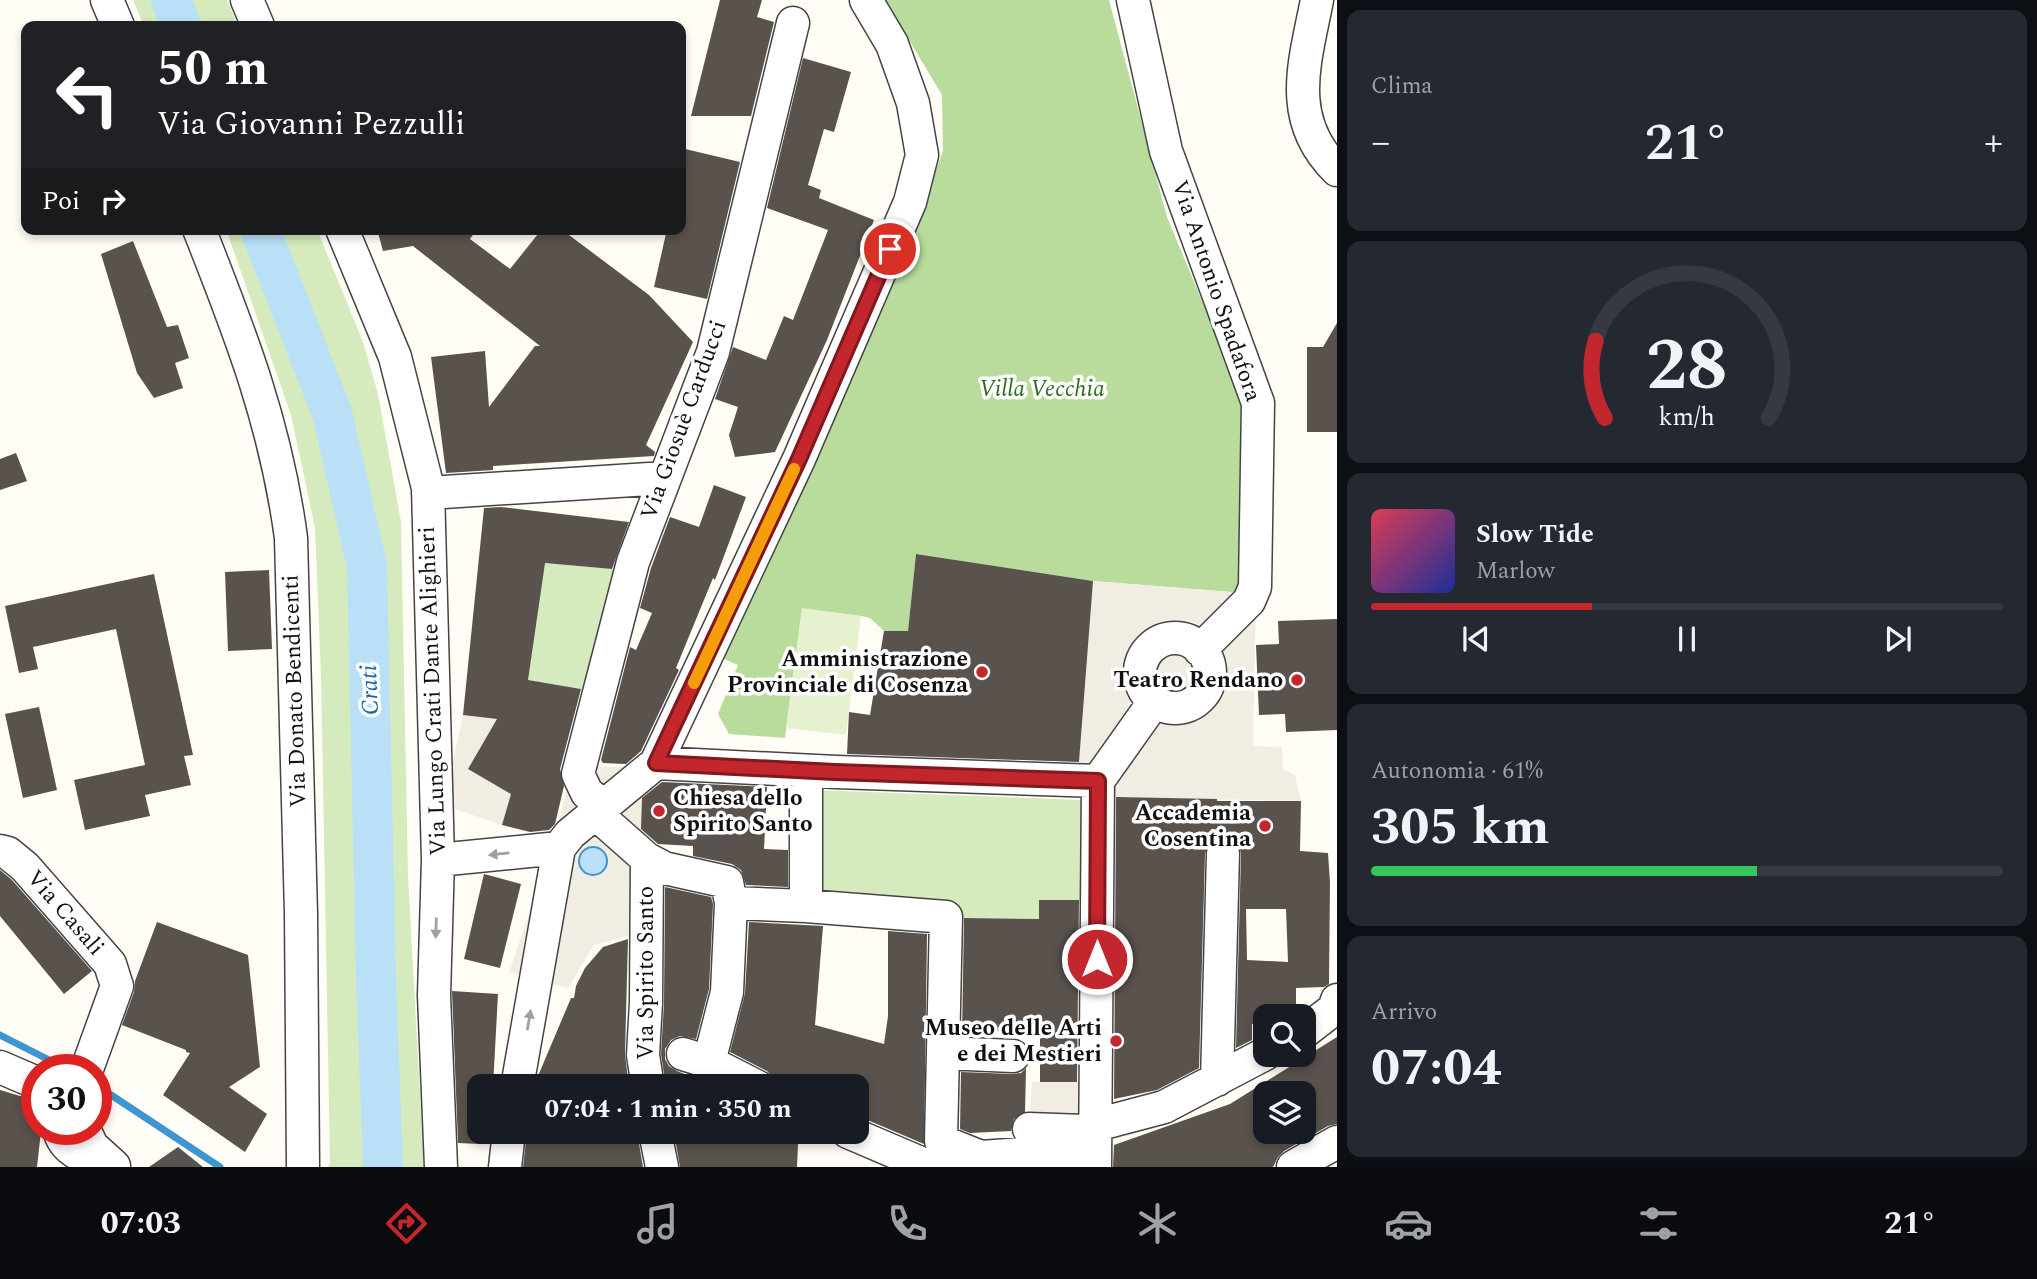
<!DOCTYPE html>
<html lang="it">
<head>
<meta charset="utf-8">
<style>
	body { margin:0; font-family:Spectral,serif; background:#242831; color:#f1f3f6; height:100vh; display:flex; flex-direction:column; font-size:26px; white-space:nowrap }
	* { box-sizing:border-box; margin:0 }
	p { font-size:23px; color:#9ea1a6 }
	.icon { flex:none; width:38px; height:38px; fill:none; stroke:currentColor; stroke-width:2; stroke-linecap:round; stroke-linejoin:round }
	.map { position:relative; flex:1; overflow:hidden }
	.sheet { display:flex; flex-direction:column; gap:10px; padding:10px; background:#0d0f14; width:700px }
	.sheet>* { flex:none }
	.top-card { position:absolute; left:21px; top:21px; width:665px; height:214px; border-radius:14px; box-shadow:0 4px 10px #0003; background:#202124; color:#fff; overflow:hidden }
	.buttons { position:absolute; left:1253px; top:1004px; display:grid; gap:14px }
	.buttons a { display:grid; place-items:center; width:63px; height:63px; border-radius:14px; background:#171b24; box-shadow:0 4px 10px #0003; font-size:35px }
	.speed { position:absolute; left:21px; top:1054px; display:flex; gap:14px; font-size:35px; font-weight:700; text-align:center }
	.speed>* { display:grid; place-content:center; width:91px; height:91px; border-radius:50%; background:#171b24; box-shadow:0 4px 10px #0003; line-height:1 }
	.speed .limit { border:10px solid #d22; background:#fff; color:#111 }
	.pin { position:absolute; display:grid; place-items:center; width:60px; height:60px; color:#fff; margin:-30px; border:4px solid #fff; border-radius:50%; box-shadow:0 2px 7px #0007 }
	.me { position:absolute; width:77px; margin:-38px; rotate:0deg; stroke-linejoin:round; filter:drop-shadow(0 0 5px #0008) }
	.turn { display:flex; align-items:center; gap:24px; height:147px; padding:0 21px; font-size:32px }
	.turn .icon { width:91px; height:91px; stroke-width:2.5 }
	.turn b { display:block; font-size:49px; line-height:60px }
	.then { display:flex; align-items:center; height:66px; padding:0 21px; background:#0003; gap:14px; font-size:26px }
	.big { font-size:52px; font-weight:700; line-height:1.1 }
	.sheet .tile { flex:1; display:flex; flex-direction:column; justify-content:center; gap:10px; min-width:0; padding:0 24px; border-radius:14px; background:#242831 }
	.sheet .dial { align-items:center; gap:0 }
	.dial svg { height:182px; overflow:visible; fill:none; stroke:#363941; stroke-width:7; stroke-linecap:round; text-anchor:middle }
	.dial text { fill:#f1f3f6; stroke:none }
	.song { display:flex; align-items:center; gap:21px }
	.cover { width:84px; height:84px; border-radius:10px; background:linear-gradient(135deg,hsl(350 70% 55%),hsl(230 70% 35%)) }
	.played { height:7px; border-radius:4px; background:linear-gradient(90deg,#c4262e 35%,#363941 35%) }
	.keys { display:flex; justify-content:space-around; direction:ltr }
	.heat { display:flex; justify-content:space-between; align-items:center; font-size:38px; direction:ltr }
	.charge { height:10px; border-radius:5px; background:linear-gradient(90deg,#34c759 61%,#363941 0) }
	.trip { position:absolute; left:467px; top:1074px; width:402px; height:70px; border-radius:14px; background:#171b24; box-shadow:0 4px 10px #0003; font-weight:700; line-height:70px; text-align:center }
	.menu { display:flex; height:112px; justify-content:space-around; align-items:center; background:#090b0e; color:#9ea1a6 }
	.menu .icon { width:49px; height:49px }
	.menu .active { color:#c4262e }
	.menu b { font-size:32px; color:#f1f3f6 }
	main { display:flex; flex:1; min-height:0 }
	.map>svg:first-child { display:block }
	.green { fill:#d5ebbd }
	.forest { fill:#b9dc9c }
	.pitch { fill:#e6f2cf }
	.plaza { fill:#f1ede2 }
	.water { fill:#b9e0f7; stroke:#3f96cf; stroke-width:2 }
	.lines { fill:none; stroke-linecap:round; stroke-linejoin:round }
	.stream { stroke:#3f96cf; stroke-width:7 }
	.river { stroke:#b9e0f7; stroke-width:40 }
	.building { fill:#5a524d; fill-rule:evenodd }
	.minor-casing { stroke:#444; stroke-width:35 }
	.minor { stroke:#fff; stroke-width:32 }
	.oneway { fill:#a0a0a0 }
	.route-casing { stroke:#7f191e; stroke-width:18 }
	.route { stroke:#c4262e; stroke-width:12 }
	.slow { stroke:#f59e0b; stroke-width:12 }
	.poi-dot { fill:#c4262e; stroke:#fff; stroke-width:2.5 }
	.labels { text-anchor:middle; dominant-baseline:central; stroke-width:7; stroke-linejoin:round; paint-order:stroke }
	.street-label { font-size:23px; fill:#111; stroke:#fff }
	.park-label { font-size:23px; font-style:italic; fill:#2f6b1f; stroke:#fff }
	.poi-label { font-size:23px; font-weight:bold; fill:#111; stroke:#fff; text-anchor:end }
	.water-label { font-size:24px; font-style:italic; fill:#1768a6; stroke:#fff }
</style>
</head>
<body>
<main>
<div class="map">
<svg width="1337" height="1167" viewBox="0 0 1337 1167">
	<rect width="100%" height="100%" fill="#fffdf5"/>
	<path class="green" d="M 133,0 L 227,0 L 238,26 L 144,26 Z
		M 226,229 L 317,229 L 363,342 L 378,394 L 401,522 L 408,876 L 424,1167 L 328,1167 L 330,1162 L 321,675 L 315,528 L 291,415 Z
		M 523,561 L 622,570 L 587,690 L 510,677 Z
		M 814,790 L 1083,800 L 1082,901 L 1039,900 L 1039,919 L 953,918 L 954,902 L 811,897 Z"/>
	<path class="forest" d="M 885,0 L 1109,0 L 1167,217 L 1246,407 L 1243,593 L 1093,581 L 916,554 L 908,631 L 884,631 L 870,618 L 861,616 L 802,609 L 785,738 L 729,734 L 718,714 L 738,665 L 717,656 L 911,237 L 943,151 L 942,95 Z"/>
	<path class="pitch" d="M 802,608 L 861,616 L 846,735 L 786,728 Z"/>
	<path class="plaza" d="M 1093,581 L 1256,594 L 1253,746 L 1282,747 L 1283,769 L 1295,775 L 1301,801 L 1106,797 L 1078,777 Z
		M 463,715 L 531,724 L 502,825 L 443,805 Z
		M 575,753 L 601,767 L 648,767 L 651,930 L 594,945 L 568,988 L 509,972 L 554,842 Z
		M 1032,1082 L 1080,1082 L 1085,1146 L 1029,1129 Z"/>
	<path class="water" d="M579 861a14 14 0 1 1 28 0a14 14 0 1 1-28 0Z"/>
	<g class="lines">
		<path class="stream" d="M 0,1035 L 67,1069
			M 96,1085 L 220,1167"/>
		<path class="river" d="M 171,0 L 181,26
			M 260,229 L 332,413 L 367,566 L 376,978 L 383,1167"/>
	</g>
	<path class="building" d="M 720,0 L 762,0 L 757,17 L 774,22 L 751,116 L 691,116 Z
		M 803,58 L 851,72 L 834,132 L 824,129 L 808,185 L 821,190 L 819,198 L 874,220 L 827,340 L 775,452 L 735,457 L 729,435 L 738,407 L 715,399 L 733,347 L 766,360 L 784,316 L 793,320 L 828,230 L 767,208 Z
		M 681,148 L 740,162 L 707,299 L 654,287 L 667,229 L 681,229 Z
		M 377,229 L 477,229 L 470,239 L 510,269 L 542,229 L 561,229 L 649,295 L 693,342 L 646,445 L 655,452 L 654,456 L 493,466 L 493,470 L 446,473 L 431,357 L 485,351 L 489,407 L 535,346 L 540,346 L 413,246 L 383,251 Z
		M 133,241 L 167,327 L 178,325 L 189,358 L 175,363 L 183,388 L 154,398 L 137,373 L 101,254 Z
		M 1337,323 L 1337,432 L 1307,432 L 1307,347 L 1323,347 Z
		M 16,453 L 27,481 L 0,490 L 0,459 Z
		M 714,485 L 746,497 L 715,580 L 713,578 L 676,668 L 679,670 L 641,751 L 626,764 L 603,763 L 601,760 L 630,647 L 636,650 L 652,613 L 640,608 L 651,568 L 670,517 L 699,527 Z
		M 501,507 L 629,522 L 612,569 L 545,563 L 528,680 L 581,689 L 560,769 L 564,786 L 555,824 L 549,830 L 530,832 L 502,825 L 511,794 L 468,769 L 497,719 L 463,715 L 484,508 Z
		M 916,554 L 1093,581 L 1079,762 L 847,754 L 849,712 L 870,715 L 884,631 L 908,631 Z
		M 269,570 L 272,649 L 228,651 L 225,572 Z
		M 154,574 L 193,755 L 184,756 L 191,785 L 145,795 L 150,816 L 85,830 L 74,780 L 145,765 L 116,629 L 33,647 L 38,669 L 19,673 L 5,606 Z
		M 1337,619 L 1337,730 L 1286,732 L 1285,714 L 1259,715 L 1256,645 L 1279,644 L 1278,621 Z
		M 39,707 L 57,790 L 23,798 L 5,714 Z
		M 662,782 L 767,787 L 764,849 L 788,850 L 788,887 L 746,885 L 741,870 L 732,864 L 693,856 L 693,846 L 658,844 L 641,829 L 642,798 Z
		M 1116,797 L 1217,799 L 1217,801 L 1301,801 L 1300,851 L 1328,853 L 1330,882 L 1329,984 L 1324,987 L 1296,988 L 1296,1015 L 1294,1017 L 1265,1017 L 1265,1023 L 1252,1024 L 1252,1040 L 1236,1048 L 1241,854 L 1239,845 L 1232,838 L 1223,836 L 1214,838 L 1208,844 L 1205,854 L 1199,1068 L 1157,1090 L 1114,1099 ZM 1246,909 L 1286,909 L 1288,962 L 1247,960 Z
		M 0,870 L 12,880 L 92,971 L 64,994 L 0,916 Z
		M 484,874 L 521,884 L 500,968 L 464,959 Z
		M 665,887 L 711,897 L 713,904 L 709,989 L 696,1039 L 680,1036 L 671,1040 L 665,1049 L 665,1059 L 669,1066 L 677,1071 L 717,1087 L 666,1087 L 661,1054 L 664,1003 Z
		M 1039,900 L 1079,900 L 1077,1082 L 1040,1082 L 1040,1032 L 976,1031 L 976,1036 L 962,1035 L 964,918 L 1039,919 Z
		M 157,922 L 248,955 L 260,1067 L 229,1087 L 267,1114 L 245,1152 L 163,1095 L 190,1053 L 186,1052 L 186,1050 L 122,1025 L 134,992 L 135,981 Z
		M 749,922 L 823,926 L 815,1025 L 884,1044 L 888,1016 L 888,931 L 927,934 L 924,1144 L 858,1116 L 858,1087 L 776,1087 L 774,1078 L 767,1071 L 730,1052 L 745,993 Z
		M 628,939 L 625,1054 L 629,1087 L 536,1087 L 538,1076 L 571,998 L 574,998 L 576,986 L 585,968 L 603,947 Z
		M 452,991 L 498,994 L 493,1087 L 480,1087 L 480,1144 L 458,1143 Z
		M 1337,1037 L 1337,1124 L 1328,1126 L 1284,1151 L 1278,1157 L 1273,1167 L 1113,1167 L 1114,1145 L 1230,1104 ZM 1265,1094 L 1304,1094 L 1304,1132 L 1265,1132 Z
		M 1026,1068 L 1025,1112 L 1014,1119 L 1011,1131 L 970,1133 L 960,1129 L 961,1072 L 1012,1074 L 1021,1073 Z
		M 0,1090 L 37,1101 L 37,1129 L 41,1129 L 41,1131 L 37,1167 L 0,1167 Z
		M 527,1132 L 567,1132 L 618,1139 L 616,1132 L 637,1132 L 643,1167 L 523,1167 Z
		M 674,1132 L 781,1132 L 778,1144 L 798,1144 L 797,1167 L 680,1167 Z
		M 178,1147 L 203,1167 L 149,1167 Z"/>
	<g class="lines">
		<defs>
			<path id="minor" d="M 107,0 L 118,26
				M 247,0 L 258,26
				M 1133,0 L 1166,151 L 1258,403 L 1255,587 L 1249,601 L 1200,650
				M 1317,0 C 1305,62 1285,119 1337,170
				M 199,229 C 241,335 276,425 291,538 L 301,914 L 303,1167
				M 342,229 L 395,357 L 428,488 L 438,860 L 434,995 L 441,1167
				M 428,493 L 665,478
				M1140 673a35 35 0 1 1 70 0a35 35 0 1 1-70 0Z
				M 656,763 L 836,772 L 1098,781
				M 1098,781 L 1154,702
				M 604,806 L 587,793 L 578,774 L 633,562 L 713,352 L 793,23
				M 595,813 L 647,859 L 664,868 L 727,882 L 731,903 L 806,906 L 946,917 L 941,1141 L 981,1157 L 1095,1149
				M 0,851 L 8,853 L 25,867 L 110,964 L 117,986 L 87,1069
				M 647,859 L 646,1002 L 643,1055 L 648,1087
				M 438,860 L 559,848
				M 806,906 L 806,771
				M 1304,1032 L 1334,1009 L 1337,1000
				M 943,1053 L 1013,1056
				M 683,1054 L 709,1062 L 758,1087
				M 709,1062 L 727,992 L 731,903
				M 0,1067 L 37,1083
				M 1217,1080 L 1223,854
				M 517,1087 L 559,848 L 570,834 L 656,763 L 799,459 L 910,202 L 922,155 L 913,103 L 892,44 L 866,0
				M 59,1129 C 64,1155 92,1159 114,1167
				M 84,1129 L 92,1146 L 114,1166
				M 1029,1129 L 1084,1131 L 1096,1125 L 1164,1107 L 1265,1054
				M 655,1132 L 662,1167
				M 848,1132 L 923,1164 L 979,1157
				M 505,1167 L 509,1132
				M 1095,1167 L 1098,781
				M 1293,1167 L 1337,1142"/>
		</defs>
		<use href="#minor" class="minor-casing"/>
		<use href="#minor" class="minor"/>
	</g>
	<defs><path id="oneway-solid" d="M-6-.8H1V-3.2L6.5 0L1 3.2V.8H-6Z" transform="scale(1.75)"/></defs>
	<g class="oneway">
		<use href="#oneway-solid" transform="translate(499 854) rotate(174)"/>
		<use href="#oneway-solid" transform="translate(436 928) rotate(92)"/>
		<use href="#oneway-solid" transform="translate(529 1020) rotate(-80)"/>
	</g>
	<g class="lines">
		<defs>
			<path id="route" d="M 890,249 L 799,459 L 656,763 L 835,772 L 1098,781 L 1097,959"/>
		</defs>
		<use href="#route" class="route-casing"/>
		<use href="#route" class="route"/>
		<path class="slow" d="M 694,683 L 794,469"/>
	</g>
	<g class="poi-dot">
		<circle cx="982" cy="672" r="7"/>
		<circle cx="1297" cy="680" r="7"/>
		<circle cx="659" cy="811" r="7"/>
		<circle cx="1265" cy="826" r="7"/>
		<circle cx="1116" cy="1041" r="7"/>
	</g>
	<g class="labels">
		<g class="street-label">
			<text transform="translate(1216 291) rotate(71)">Via Antonio Spadafora</text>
			<text transform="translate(684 420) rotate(-70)">Via Giosuè Carducci</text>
			<text transform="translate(295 691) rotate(-92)">Via Donato Bendicenti</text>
			<text transform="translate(433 691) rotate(-92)">Via Lungo Crati Dante Alighieri</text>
			<text transform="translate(65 913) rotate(49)">Via Casali</text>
			<text transform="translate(646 973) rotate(-90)">Via Spirito Santo</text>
		</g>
		<g class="park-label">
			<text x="1042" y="389">Villa Vecchia</text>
		</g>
		<g class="poi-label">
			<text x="968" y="659">Amministrazione<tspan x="968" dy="26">Provinciale di Cosenza</tspan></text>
			<text x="1283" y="680">Teatro Rendano</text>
			<text x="673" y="798" text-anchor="start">Chiesa dello<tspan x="673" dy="26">Spirito Santo</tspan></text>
			<text x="1251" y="813">Accademia<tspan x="1251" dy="26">Cosentina</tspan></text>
			<text x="1102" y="1028">Museo delle Arti<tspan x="1102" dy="26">e dei Mestieri</tspan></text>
		</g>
		<g class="water-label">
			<text transform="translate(370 690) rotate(-92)">Crati</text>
		</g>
	</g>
</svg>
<div class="buttons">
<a><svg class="icon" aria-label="search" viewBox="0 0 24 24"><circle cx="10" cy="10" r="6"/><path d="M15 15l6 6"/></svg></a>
<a><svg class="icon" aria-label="layers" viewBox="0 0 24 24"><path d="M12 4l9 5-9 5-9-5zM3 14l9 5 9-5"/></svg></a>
</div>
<div class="speed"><div class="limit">30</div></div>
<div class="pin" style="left:890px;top:249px;background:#d93025"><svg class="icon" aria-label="arrive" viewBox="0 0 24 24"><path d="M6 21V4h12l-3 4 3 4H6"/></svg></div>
<svg class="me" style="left:1097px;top:959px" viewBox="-20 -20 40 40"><circle r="17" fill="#c4262e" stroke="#fff" stroke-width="3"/><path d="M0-11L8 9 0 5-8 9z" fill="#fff"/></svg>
<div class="trip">07:04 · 1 min · 350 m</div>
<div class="top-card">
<div class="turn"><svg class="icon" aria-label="left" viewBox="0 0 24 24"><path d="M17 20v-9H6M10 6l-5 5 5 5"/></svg><div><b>50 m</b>Via Giovanni Pezzulli</div></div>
<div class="then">Poi<svg class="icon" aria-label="right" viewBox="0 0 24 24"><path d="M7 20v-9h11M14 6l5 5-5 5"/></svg></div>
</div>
</div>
<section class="sheet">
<div class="tile"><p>Clima</p>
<div class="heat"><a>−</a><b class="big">21°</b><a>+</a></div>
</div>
<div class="tile dial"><svg viewBox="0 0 100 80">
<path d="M14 69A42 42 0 1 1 86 69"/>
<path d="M14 69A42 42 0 0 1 10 35" stroke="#c4262e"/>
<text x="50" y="56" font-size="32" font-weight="700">28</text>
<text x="50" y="72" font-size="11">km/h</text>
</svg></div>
<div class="tile">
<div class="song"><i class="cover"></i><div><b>Slow Tide</b><p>Marlow</p></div></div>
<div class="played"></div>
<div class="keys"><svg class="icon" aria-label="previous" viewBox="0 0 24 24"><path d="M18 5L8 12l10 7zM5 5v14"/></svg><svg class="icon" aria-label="pause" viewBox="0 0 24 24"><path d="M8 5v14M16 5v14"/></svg><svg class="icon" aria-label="next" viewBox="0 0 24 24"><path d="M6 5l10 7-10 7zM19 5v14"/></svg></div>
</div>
<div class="tile"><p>Autonomia · 61%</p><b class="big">305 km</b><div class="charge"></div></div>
<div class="tile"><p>Arrivo</p><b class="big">07:04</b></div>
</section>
</main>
<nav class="menu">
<b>07:03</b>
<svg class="icon active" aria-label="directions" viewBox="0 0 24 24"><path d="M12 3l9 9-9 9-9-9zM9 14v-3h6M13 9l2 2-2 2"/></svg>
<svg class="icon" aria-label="music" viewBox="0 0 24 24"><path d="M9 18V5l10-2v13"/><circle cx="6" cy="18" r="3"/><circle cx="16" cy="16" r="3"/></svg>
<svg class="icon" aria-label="phone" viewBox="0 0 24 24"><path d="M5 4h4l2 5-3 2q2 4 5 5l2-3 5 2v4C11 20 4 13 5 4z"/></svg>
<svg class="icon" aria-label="climate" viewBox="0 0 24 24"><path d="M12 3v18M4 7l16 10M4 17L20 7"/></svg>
<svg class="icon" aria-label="car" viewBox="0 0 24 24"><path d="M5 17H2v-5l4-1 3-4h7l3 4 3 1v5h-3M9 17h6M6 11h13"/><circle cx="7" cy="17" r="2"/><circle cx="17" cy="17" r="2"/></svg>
<svg class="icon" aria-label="filters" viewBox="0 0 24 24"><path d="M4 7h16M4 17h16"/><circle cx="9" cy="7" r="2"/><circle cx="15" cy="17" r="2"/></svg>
<b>21°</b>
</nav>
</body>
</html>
